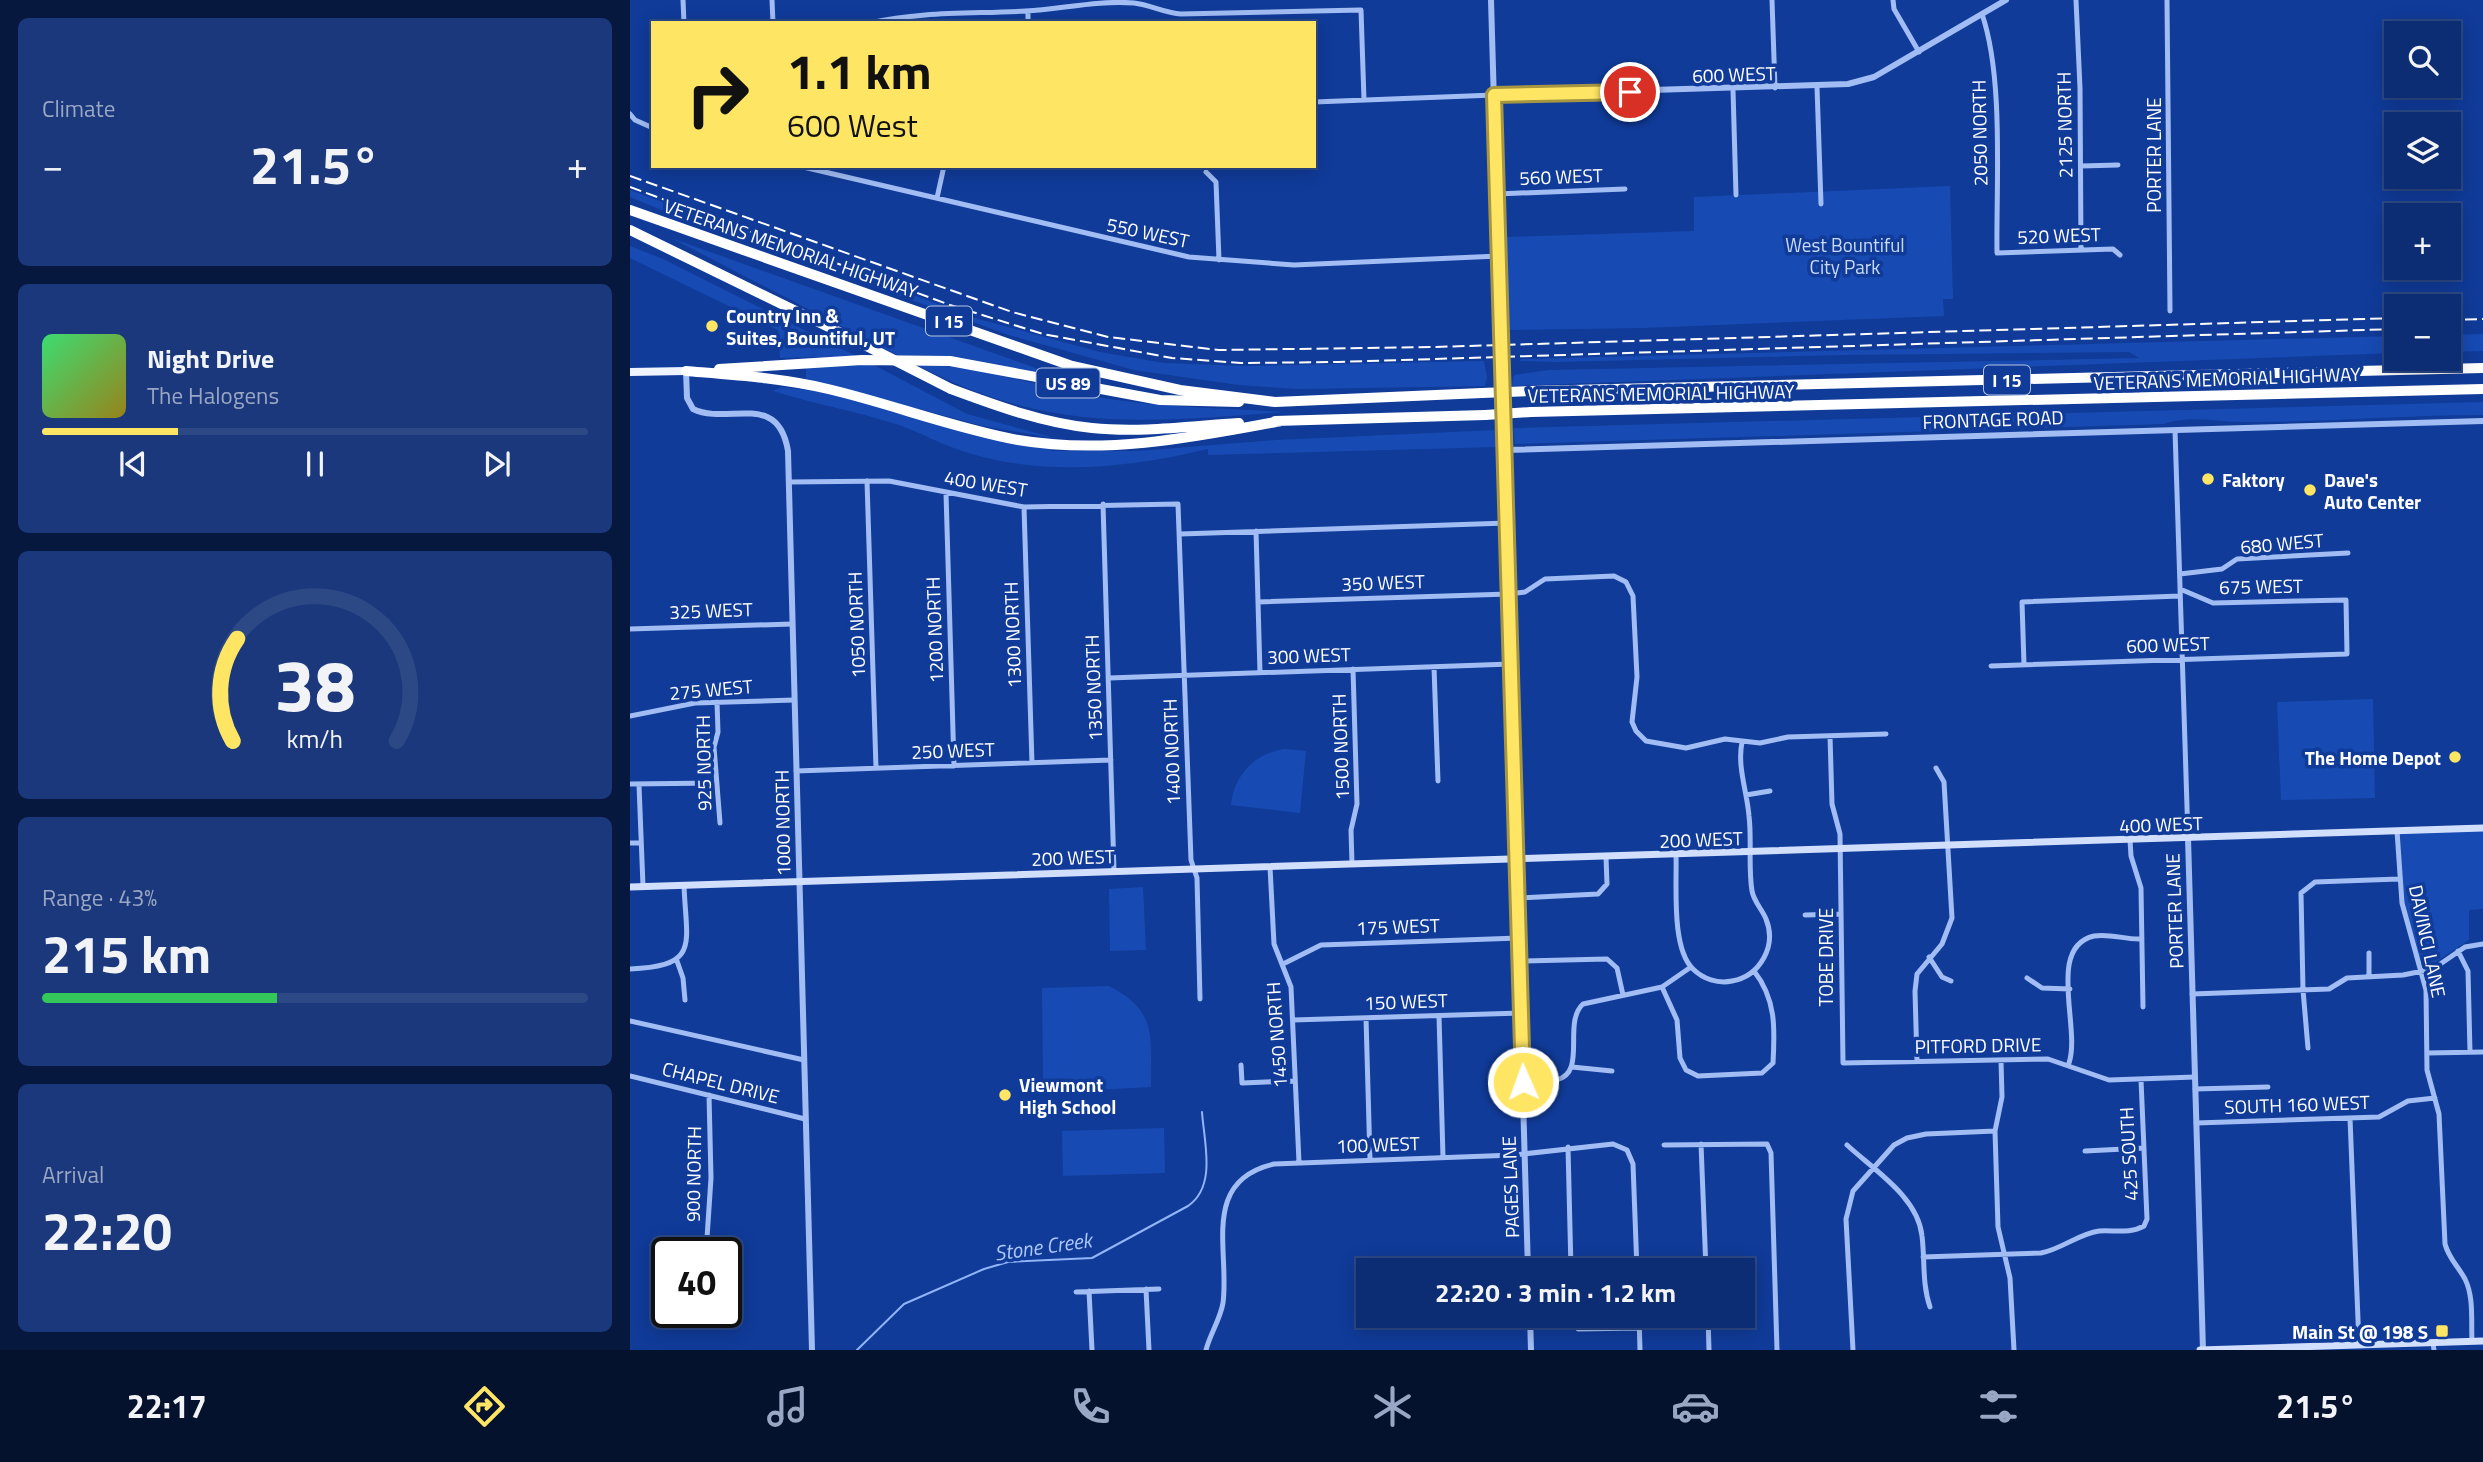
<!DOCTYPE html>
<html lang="en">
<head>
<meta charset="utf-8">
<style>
	body { margin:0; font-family:"Titillium Web",sans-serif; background:#1a387b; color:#f1f3f6; height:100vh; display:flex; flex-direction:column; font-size:26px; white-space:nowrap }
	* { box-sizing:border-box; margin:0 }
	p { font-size:23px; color:#9aa7c4 }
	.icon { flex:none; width:38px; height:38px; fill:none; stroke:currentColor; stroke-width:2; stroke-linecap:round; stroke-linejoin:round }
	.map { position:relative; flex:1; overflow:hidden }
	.side { display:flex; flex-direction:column; gap:18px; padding:18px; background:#07183f; width:630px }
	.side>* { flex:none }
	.banner { position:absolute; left:21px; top:21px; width:665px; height:147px; border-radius:0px; box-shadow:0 4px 18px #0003,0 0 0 2px #2c4885; background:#ffe564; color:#111; overflow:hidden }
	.buttons { position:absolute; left:1754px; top:21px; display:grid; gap:14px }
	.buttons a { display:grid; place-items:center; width:77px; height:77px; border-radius:0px; background:#0c2c73; box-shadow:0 4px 18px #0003,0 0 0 2px #2c4885; font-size:35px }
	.speed { position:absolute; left:21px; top:1237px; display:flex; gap:14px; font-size:35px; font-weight:700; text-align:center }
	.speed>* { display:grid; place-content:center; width:91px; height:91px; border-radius:50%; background:#0c2c73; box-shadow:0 4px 18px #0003,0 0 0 2px #2c4885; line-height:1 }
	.speed .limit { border:4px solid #111; border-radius:10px; background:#fff; color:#111 }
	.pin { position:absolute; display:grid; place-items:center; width:60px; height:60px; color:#fff; margin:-30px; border:4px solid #fff; border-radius:50%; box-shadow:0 2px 7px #0007 }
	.me { position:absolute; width:77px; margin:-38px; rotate:358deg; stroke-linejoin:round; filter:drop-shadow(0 0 5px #0008) }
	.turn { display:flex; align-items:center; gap:24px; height:147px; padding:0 21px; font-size:32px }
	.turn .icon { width:91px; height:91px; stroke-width:2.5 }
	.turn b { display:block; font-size:49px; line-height:60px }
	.big { font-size:52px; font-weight:700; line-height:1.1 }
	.side .card { flex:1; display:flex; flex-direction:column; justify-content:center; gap:10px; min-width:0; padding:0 24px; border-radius:10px; background:#1a387b }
	.side .dial { align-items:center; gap:0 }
	.dial svg { height:182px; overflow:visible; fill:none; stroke:#2c4885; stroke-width:7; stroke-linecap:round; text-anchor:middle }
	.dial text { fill:#f1f3f6; stroke:none }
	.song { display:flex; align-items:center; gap:21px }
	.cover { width:84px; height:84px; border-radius:10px; background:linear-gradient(135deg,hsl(140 70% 55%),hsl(50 70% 35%)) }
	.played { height:7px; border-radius:4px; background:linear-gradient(90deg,#ffe564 25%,#2c4885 25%) }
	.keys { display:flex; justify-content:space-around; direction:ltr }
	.heat { display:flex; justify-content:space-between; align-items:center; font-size:38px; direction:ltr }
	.charge { height:10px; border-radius:5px; background:linear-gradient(90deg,#34c759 43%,#2c4885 0) }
	.trip { position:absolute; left:726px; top:1258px; width:399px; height:70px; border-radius:0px; background:#0c2c73; box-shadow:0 4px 18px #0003,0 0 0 2px #2c4885; font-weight:700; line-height:70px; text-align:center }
	.menu { display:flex; height:112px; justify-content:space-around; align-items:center; background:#05122e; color:#9aa7c4 }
	.menu .icon { width:49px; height:49px }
	.menu .current { color:#ffe564 }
	.menu b { font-size:32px; color:#f1f3f6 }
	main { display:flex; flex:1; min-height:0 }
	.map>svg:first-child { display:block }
	.green { fill:#174bb3 }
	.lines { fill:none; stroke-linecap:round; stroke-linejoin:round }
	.stream { stroke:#92b5f8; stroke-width:2 }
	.minor { stroke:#a1bdf4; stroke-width:5 }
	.tertiary { stroke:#a1bdf4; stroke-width:6 }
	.secondary { stroke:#d1dffd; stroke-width:7 }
	.primary { stroke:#eef3ff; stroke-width:8 }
	.motorway { stroke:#fff; stroke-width:10 }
	.rail { stroke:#fff; stroke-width:2; stroke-dasharray:12 5; stroke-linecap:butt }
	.motorway-bridge { stroke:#fff; stroke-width:10 }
	.route-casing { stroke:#a69541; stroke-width:18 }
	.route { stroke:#ffe564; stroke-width:12 }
	.poi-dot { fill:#ffe564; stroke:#103b99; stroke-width:2.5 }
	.labels { text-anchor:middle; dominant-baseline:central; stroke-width:7; stroke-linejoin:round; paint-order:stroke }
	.shield { fill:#103b99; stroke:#b7c4e0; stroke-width:2 }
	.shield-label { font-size:18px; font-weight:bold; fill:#fff }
	.street-label { font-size:19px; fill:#fff; stroke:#103b99 }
	.park-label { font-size:19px; fill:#c9dbfe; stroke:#103b99 }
	.poi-label { font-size:19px; font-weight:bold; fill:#fff; stroke:#103b99; text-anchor:start }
	.water-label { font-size:21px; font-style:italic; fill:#adc8fb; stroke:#103b99 }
</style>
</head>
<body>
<main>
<section class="side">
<div class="card"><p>Climate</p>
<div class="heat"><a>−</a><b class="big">21.5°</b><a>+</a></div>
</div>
<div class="card">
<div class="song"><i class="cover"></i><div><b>Night Drive</b><p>The Halogens</p></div></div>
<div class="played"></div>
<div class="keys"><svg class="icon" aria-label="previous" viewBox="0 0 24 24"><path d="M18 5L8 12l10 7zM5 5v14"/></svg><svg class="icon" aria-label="pause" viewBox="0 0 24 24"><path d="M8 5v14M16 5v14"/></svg><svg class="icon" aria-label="next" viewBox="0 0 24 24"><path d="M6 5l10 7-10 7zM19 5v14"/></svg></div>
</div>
<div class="card dial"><svg viewBox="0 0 100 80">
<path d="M14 69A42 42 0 1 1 86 69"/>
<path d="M14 69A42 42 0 0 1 16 24" stroke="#ffe564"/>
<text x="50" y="56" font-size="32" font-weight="700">38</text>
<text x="50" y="72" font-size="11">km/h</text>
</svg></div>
<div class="card"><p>Range · 43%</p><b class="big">215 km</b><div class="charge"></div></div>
<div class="card"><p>Arrival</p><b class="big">22:20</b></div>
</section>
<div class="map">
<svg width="1853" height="1350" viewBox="0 0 1853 1350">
	<rect width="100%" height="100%" fill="#103b99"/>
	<path class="green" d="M 1320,186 L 1323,299 L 1313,299 L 1314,316 L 1013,328 L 877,330 L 875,237 L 1064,231 L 1064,197 Z
		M 0,190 L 348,319 L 470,352 L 534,363 L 618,366 L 854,361 L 857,377 L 855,386 L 667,389 L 609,385 L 504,370 L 379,335 L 39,213 L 0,197 Z
		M 41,238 L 411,370 L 415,374 L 329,357 L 267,355 Z
		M 0,246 L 33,259 L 226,356 L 150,358 L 148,330 L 0,258 Z
		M 1853,334 L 1853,351 L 1818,352 L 1818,335 Z
		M 1766,336 L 1766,353 L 882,386 L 884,375 L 919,370 L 1509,358 L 1499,352 L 1214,355 L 926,362 L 890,361 L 891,359 Z
		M 285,364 C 352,366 408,387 473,398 C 534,408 595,408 655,412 C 512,422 418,434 285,364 Z
		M 244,365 L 337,414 L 428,439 L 349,425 L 176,379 L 176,367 Z
		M 151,387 C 243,394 327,442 420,448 L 421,451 L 508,451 L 646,440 L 866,430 L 866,447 L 578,455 L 578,449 C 498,468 415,477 335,452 C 312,445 290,432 266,424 C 226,411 183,404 143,391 Z
		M 1853,402 L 1853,415 C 1775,415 1698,422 1620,422 C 1592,423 1561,414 1534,424 L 885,444 L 883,428 Z
		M 1743,699 L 1745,798 L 1651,800 L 1647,702 Z
		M 654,749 L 676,751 L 670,813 L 601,805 C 604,775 624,754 654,749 Z
		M 1853,828 L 1853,909 L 1839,910 L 1839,940 L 1792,971 L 1774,911 L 1767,831 Z
		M 513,887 L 516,950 L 480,951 L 479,889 Z
		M 479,986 C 529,1012 520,1037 521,1087 L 425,1092 L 413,1079 L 412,988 Z
		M 534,1128 L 535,1173 L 433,1176 L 432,1131 Z"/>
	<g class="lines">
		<path class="stream" d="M 227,1350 L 274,1304 L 354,1269 L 378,1262 L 462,1258 L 558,1206 C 587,1186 574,1142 572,1112"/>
		<path class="minor" d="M 53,0 L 54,23
			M 142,0 L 143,23
			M 1142,0 L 1145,88
			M 1263,0 L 1264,9 L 1289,52
			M 1446,0 L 1450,88 L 1451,250
			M 1537,0 L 1540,311
			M 398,11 L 398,23
			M 1352,14 C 1374,78 1366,184 1367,253 L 1483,249 L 1490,255
			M 240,23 C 291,11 344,14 396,11 C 431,9 469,0 504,3 C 521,5 534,13 551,14 L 731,10 L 734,100
			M 1187,87 L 1191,204
			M 1103,90 L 1106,195
			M 684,102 L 864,95
			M 0,114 L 5,120 L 23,128
			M 169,166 L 559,257 L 664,265 L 869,256
			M 1451,166 L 1488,165
			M 576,172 L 586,182 L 589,260
			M 867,194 L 995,189
			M 307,198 L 314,166
			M 1545,430 L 1558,838
			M 237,481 L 246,768
			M 159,482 L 259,481 L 394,507 L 548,504 L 561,860 L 567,878 L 570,999
			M 316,493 L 324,766
			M 473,504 L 484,871
			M 394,507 L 402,763
			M 626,531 L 630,673
			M 550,534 L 877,523
			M 1550,574 L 1592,569 L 1607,559 L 1718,553
			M 628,602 L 879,594 L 895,592 L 915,579 L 984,576 L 996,582 L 1003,596 L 1007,677 L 1002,722 L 1006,731 L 1016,741 L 1056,748 L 1095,739 L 1130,743 L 1158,737 L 1256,734
			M 0,629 L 162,624
			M 1394,665 L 1392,602 L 1550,596
			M 1361,666 L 1717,654 L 1716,600 L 1583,603 L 1550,589
			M 804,667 L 808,781
			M 479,678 L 881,664
			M 87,702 L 88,732 L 84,747 L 90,823
			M 0,716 L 65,703 L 164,700
			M 1200,736 L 1202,804 L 1210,834 L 1213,1063 L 1418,1059 L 1479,1080 L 1565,1077
			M 166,771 L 481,760
			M 0,784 L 87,783
			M 9,785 L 13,886
			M 1116,795 L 1140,791
			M 1767,831 L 1772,903 L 1796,990 L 1797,1070 L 1809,1114 L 1815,1244 C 1819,1259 1828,1266 1835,1279 C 1844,1297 1841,1321 1842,1341
			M 1500,840 L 1501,856 L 1511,888 L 1513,1007
			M 0,843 L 11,843
			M 1046,855 C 1047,885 1041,948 1063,969 C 1073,979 1088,984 1102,981 C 1130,976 1147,946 1136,919 C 1132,909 1124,902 1122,891 C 1118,866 1122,840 1119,816 C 1117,791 1107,767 1112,742
			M 722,864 L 721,830 L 727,804 L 723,669
			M 640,867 L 644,944 L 661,987 L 669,1162
			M 888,898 L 968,894 L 977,884 L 976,857
			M 1175,915 L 1211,914
			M 1828,951 L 1838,971 L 1840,1052
			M 1739,953 L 1739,977
			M 1299,957 L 1312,977 L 1321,981
			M 47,961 L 53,978 L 55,1000
			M 890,961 L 977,959 L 987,968 L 993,995
			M 653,964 L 691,945 L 889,938
			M 0,969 C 71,966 56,944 54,885
			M 1397,978 L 1412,988 L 1440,989
			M 1032,987 L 1047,1020 L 1050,1058 L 1056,1070 L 1068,1076 L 1132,1073 L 1143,1063 C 1145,1028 1146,999 1124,971
			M 1562,994 L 1699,989 L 1717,978 L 1773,975 L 1803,969 L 1835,947 L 1853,944
			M 809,1016 L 813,1157
			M 736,1018 L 740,1160
			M 663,1020 L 891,1013
			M 0,1021 L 174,1060
			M 1678,1048 L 1673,990 L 1671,893 L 1685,882 L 1769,879
			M 1797,1053 L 1853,1052
			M 1371,1060 L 1372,1097 L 1365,1131 L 1368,1227 L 1380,1278 L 1384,1350
			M 1287,1062 L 1285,991 L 1287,974 L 1312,944 L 1322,918 L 1314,782 L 1306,768
			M 1439,1063 C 1451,1028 1416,947 1464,936 C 1480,933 1495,940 1512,939
			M 611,1065 L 612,1083 L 665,1081
			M 942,1067 L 982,1071
			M 0,1076 L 175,1119
			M 893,1082 C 904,1082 916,1083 926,1080 C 958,1073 932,1023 953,1004 L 1032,987 L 1061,967
			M 1565,1089 L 1638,1087
			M 1720,1118 L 1729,1345
			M 1566,1123 L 1749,1117 L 1778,1101 L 1805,1098
			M 1071,1144 L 1076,1270
			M 1034,1145 L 1137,1144 L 1141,1153 L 1147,1350
			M 1217,1145 C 1244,1170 1288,1197 1292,1236 C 1295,1260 1292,1284 1300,1307
			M 938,1147 L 941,1270
			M 1455,1151 L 1514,1148
			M 76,1253 L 81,1178 L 79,1095
			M 1293,1257 L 1411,1253 C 1432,1249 1448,1234 1469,1231 C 1485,1230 1500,1234 1514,1226 L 1517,1219 L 1511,1080
			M 516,1289 L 519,1350
			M 459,1291 L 462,1350
			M 446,1292 L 529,1289
			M 96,1306 L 103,1306
			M 942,1316 L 948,1329 L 1009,1328
			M 1009,1316 L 1010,1350
			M 1078,1316 L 1079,1350
			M 1803,1343 L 1804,1350
			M 576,1350 C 580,1334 590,1320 593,1303 C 600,1251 570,1181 644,1164 L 884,1155 L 983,1144 L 997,1150 L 1003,1164 L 1007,1270
			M 1223,1350 L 1216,1219 L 1223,1191 L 1264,1145 L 1277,1138 L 1296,1134 L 1365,1131"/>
		<path class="tertiary" d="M 861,0 L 898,1270
			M 864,95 L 1218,84 L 1244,77 L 1376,0
			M 56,371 L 57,398 L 63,409 C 98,426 148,390 158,451 L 182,1350
			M 875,450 L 1853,421
			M 1558,838 L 1573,1350
			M 900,1316 L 901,1350"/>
		<path class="secondary" d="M 0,887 L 1853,828
			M 1570,1350 L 1853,1341"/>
		<path class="primary" d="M 0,372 L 56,371"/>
		<path class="motorway" d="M 0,210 L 442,366 L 550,390 L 645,402 L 852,393
			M 0,230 L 215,335
			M 89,369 L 232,360 L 320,361 L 530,400 L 609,402
			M 56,371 C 104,375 152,378 198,389 C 262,404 323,428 388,440 C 476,455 565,437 651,421
			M 321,389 C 367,406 413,423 462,428 C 511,433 560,426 609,423
			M 900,391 L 1853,368
			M 901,412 L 1853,389
			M 645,421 L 855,415"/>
		<path class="rail" d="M 0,176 L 382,312 L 478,337 L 589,350 L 805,347 L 1766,318
			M 0,187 L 320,305 L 413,334 L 542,358 L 611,363 L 708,362 L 1766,329
			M 1818,320 L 1853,319"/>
		<path class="motorway-bridge" d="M 215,335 L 321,389
			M 852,393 L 900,391
			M 855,415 L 901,412"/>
	</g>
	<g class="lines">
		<defs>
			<path id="route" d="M 893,1082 L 864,95 L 1000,92"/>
		</defs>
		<use href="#route" class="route-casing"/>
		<use href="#route" class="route"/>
	</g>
	<g class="poi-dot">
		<circle cx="82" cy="326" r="7"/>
		<circle cx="1578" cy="479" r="7"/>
		<circle cx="1680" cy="490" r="7"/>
		<circle cx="1825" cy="757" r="7"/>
		<circle cx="375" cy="1095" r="7"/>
		<rect x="1805" y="1324" width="14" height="14" rx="3.5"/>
	</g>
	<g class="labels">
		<g class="shield">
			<rect x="296" y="306.5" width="46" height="29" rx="5"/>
			<rect x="1354" y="365.5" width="46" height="29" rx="5"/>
			<rect x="406.5" y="368.5" width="63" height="29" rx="5"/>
		</g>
		<g class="shield-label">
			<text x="319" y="321">I 15</text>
			<text x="1377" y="380">I 15</text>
			<text x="438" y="383">US 89</text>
		</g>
		<g class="street-label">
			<text transform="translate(1104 74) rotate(-2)">600 WEST</text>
			<text transform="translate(1434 125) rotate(-91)">2125 NORTH</text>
			<text transform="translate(1349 133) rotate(-91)">2050 NORTH</text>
			<text transform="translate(1523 155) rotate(-90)">PORTER LANE</text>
			<text transform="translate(931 176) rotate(-2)">560 WEST</text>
			<text transform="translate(518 232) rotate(12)">550 WEST</text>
			<text transform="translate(1429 235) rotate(-2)">520 WEST</text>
			<text transform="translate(161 248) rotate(19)">VETERANS MEMORIAL HIGHWAY</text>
			<text transform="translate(1597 378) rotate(-2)">VETERANS MEMORIAL HIGHWAY</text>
			<text transform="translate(1031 393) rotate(-1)">VETERANS MEMORIAL HIGHWAY</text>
			<text transform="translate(1363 419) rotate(-2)">FRONTAGE ROAD</text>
			<text transform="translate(356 483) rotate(9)">400 WEST</text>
			<text transform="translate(1652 543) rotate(-5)">680 WEST</text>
			<text transform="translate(753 582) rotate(-2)">350 WEST</text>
			<text transform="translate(1631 586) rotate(-1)">675 WEST</text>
			<text transform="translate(81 610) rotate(-2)">325 WEST</text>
			<text transform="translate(226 625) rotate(-92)">1050 NORTH</text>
			<text transform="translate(304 630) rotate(-92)">1200 NORTH</text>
			<text transform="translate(382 635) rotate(-92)">1300 NORTH</text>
			<text transform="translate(1538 644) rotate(-2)">600 WEST</text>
			<text transform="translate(679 655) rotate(-2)">300 WEST</text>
			<text transform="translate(463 688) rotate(-92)">1350 NORTH</text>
			<text transform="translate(81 689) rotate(-5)">275 WEST</text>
			<text transform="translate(710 747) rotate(-92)">1500 NORTH</text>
			<text transform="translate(323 750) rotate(-2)">250 WEST</text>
			<text transform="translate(541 752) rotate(-92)">1400 NORTH</text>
			<text transform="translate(73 763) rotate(-91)">925 NORTH</text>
			<text transform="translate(152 823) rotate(-91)">1000 NORTH</text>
			<text transform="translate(1531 824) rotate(-2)">400 WEST</text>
			<text transform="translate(1071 839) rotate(-2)">200 WEST</text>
			<text transform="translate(443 857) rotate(-2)">200 WEST</text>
			<text transform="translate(1544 911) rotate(-92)">PORTER LANE</text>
			<text transform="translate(768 926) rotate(-2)">175 WEST</text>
			<text transform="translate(1798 941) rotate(78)">DAVINCI LANE</text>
			<text transform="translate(1195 957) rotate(-90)">TOBE DRIVE</text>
			<text transform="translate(776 1001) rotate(-2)">150 WEST</text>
			<text transform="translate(646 1035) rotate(-94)">1450 NORTH</text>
			<text transform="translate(1348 1045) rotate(-1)">PITFORD DRIVE</text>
			<text transform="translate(91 1082) rotate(14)">CHAPEL DRIVE</text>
			<text transform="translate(1667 1104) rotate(-2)">SOUTH 160 WEST</text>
			<text transform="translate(748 1144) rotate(-2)">100 WEST</text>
			<text transform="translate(1498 1154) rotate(-93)">425 SOUTH</text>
			<text transform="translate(63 1174) rotate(-89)">900 NORTH</text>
			<text transform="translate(880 1187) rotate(-92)">PAGES LANE</text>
		</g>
		<g class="park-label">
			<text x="1215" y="244">West Bountiful<tspan x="1215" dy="22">City Park</tspan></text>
		</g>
		<g class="poi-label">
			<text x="96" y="315">Country Inn &amp;<tspan x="96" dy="22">Suites, Bountiful, UT</tspan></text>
			<text x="1592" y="479">Faktory</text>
			<text x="1694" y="479">Dave's<tspan x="1694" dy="22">Auto Center</tspan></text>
			<text x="1811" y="757" text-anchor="end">The Home Depot</text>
			<text x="389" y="1084">Viewmont<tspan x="389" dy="22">High School</tspan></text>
			<text x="1798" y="1331" text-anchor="end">Main St @ 198 S</text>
		</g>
		<g class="water-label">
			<text transform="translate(413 1246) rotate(-8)">Stone Creek</text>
		</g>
	</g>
</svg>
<div class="buttons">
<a><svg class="icon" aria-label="search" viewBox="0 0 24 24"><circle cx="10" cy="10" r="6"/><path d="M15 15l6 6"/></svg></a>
<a><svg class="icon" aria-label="layers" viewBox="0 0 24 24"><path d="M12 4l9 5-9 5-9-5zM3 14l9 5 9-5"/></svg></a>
<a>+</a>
<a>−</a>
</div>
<div class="speed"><div class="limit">40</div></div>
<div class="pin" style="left:1000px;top:92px;background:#d93025"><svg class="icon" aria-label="arrive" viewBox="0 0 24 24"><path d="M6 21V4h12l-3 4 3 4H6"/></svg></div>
<svg class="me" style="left:893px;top:1082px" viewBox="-20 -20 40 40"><circle r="17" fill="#ffe564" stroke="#fff" stroke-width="3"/><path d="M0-11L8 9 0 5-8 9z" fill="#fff"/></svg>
<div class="trip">22:20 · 3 min · 1.2 km</div>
<div class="banner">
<div class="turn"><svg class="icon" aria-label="right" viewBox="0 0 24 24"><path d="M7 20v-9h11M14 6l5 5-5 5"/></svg><div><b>1.1 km</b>600 West</div></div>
</div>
</div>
</main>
<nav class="menu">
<b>22:17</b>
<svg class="icon current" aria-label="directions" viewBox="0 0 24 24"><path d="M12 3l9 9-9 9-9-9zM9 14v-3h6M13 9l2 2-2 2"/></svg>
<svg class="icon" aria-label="music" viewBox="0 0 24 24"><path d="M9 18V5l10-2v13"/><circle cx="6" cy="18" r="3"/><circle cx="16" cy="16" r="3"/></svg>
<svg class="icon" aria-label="phone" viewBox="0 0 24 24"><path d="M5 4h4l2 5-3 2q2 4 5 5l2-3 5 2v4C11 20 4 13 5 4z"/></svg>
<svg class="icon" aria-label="climate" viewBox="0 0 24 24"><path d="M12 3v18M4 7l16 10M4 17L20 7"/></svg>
<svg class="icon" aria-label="car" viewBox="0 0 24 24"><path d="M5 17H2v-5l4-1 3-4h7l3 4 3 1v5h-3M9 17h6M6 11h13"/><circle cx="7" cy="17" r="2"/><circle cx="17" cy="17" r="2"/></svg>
<svg class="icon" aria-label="filters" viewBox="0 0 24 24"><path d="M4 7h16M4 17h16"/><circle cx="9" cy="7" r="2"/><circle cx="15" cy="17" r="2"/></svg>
<b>21.5°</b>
</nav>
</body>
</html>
